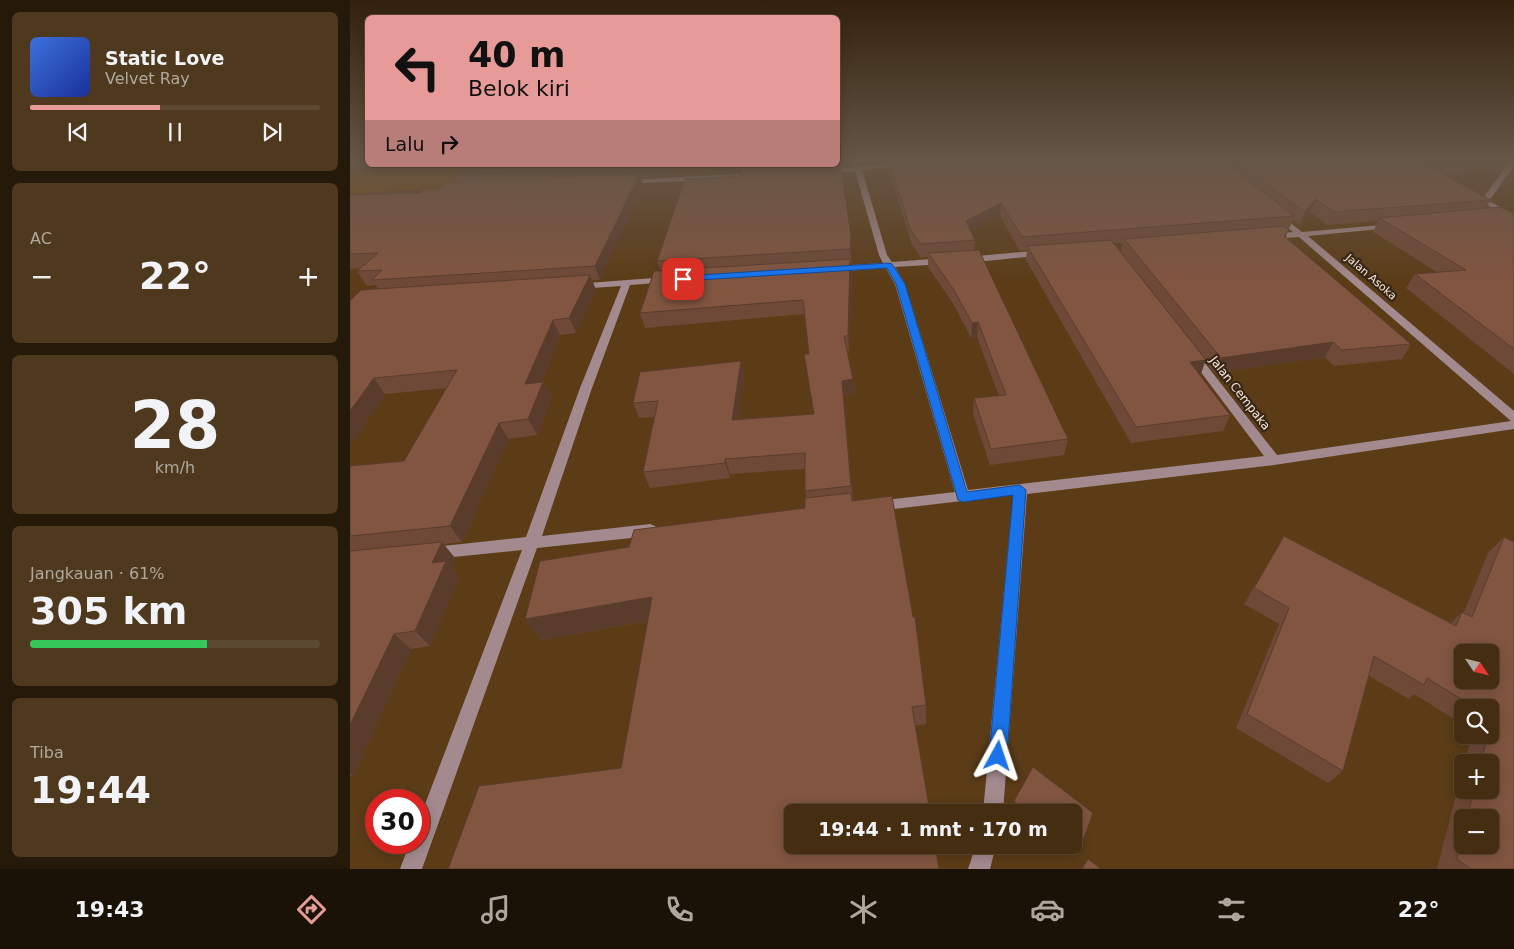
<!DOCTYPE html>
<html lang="id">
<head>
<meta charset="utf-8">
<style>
	body { margin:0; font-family:"DejaVu Sans",sans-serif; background:#4e391f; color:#f1f3f6; height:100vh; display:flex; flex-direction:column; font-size:19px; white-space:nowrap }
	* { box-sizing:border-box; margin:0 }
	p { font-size:16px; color:#afa89f }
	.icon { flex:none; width:28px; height:28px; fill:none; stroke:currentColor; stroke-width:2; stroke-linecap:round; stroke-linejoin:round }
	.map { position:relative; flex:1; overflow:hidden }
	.details { display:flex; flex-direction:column; gap:12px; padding:12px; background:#251909; width:350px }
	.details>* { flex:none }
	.hud { position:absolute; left:15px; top:15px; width:475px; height:152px; border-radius:8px; box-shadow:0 2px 12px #0003,0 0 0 1px #5c4931; background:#e69b98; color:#111; overflow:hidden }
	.needle { width:32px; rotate:125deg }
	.tools { position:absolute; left:1104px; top:644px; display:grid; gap:10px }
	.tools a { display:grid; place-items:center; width:45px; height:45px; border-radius:8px; background:#442d11; box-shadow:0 2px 12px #0003,0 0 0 1px #5c4931; font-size:25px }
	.speed { position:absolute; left:15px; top:789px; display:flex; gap:10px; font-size:25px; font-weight:700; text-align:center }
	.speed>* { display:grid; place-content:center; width:65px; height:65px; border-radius:50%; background:#442d11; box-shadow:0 2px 12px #0003,0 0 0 1px #5c4931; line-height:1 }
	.speed .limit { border:8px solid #d22; background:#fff; color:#111 }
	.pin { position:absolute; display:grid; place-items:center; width:42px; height:42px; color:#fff; margin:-21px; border-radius:10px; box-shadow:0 2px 8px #0006 }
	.me { position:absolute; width:55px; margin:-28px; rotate:5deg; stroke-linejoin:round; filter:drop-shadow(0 0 4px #0008) }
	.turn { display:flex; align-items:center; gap:18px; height:105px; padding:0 20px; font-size:22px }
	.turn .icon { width:65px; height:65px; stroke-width:2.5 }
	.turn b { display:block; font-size:35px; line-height:42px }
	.then { display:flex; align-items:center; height:48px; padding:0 20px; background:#0003; gap:10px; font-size:19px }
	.big { font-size:38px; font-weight:700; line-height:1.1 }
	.details .card { flex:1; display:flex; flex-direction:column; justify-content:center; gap:8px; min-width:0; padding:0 18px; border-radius:8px; background:#4e391f }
	.details .dial { align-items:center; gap:0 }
	.dial b { font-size:65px; line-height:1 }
	.song { display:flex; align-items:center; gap:15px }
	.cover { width:60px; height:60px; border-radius:8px; background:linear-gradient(135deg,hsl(220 70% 55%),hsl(230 70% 35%)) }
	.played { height:5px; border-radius:2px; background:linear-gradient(90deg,#e69b98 45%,#5c4931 45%) }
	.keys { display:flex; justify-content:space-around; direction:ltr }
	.heat { display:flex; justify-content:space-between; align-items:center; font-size:28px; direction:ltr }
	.charge { height:8px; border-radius:4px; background:linear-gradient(90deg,#34c759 61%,#5c4931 0) }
	.trip { position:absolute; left:434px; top:804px; width:298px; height:50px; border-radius:8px; background:#442d11; box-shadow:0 2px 12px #0003,0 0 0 1px #5c4931; font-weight:700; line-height:50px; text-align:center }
	.tab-bar { display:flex; height:80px; justify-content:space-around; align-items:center; background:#1b1207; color:#afa89f }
	.tab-bar .icon { width:35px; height:35px }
	.tab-bar .on { color:#e69b98 }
	.tab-bar b { font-size:22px; color:#f1f3f6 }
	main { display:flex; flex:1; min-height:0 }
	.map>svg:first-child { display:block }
	.green { fill:#764600 }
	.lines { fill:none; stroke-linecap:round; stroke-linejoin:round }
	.minor { fill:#a38a8e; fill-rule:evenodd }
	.wall { fill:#6f4937; fill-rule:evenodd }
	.shaded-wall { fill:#5a3c2d }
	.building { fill:#815540; stroke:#5a3c2d; fill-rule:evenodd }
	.route { fill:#1a73e8; stroke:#114b97 }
	.labels { text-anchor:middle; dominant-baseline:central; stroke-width:4.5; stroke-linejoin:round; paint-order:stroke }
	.far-street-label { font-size:11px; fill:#fae7d3; stroke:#352617 }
	.street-label { font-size:12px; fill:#fae7d3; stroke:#352617 }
</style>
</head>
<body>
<main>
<section class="details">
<div class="card">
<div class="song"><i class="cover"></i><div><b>Static Love</b><p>Velvet Ray</p></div></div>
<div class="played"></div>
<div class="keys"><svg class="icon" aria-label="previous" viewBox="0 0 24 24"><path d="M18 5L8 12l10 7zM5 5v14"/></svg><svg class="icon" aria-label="pause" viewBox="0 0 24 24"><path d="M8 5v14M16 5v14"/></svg><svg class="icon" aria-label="next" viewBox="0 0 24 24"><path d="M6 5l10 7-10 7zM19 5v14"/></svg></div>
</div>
<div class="card"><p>AC</p>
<div class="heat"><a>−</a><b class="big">22°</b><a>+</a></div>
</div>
<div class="card dial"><b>28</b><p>km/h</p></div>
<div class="card"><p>Jangkauan · 61%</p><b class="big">305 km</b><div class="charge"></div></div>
<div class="card"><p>Tiba</p><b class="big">19:44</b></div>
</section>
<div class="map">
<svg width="1164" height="869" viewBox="0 0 1164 869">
	<rect width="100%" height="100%" fill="#5b3c17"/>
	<path class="green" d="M 15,160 L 17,160 L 18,165 L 123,165 L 101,187 L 0,194 L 0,176 L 10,170 L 5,168 Z
		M 327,165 L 383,165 L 380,171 L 324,175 Z"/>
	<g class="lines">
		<path class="minor" d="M 1161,160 L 1164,160 L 1164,166 L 1139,201 L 1164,214 L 1164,219 L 1120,196 L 1124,194 L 1133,198 Z
			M 555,163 L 557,164 L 557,166 L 512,170 L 537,255 L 542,262 L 594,258 L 598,261 L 594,264 L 545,267 L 555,284 L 618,490 L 914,456 L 838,355 L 843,352 L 847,353 L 927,455 L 1161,421 L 949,237 L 917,239 L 916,237 L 920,234 L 943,232 L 924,216 L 924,212 L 927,212 L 952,232 L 1043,224 L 1044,226 L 1040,228 L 958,236 L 1164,411 L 1164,429 L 924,465 L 677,494 L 653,812 L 633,812 L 663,495 L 527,511 L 522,510 L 520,506 L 522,502 L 527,501 L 605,492 L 545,284 L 536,268 L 484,272 L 479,269 L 484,266 L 533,263 L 529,255 L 505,171 L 475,173 L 471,171 L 473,170 Z
			M 408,173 L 412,175 L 411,177 L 275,184 L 271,182 L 275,180 Z
			M 693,250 L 697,253 L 696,255 L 616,263 L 612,260 L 616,257 Z
			M 317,277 L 322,280 L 320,282 L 280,285 L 242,388 L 192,536 L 300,524 L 305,526 L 307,530 L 305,534 L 300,536 L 187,548 L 72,869 L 50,869 L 60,842 L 69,842 L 69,820 L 172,550 L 84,559 L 79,557 L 77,553 L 79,549 L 84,547 L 176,537 L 230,388 L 271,286 L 227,289 L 224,288 L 224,284 Z
			M 626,845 L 646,845 L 640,869 L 618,869 Z"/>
	</g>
	<path class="wall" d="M 488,160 L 489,160 L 501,236 L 502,250 L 502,263 L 501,263 L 502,272 L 499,351 L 497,351 L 503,379 L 505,394 L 494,396 L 503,501 L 576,705 L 576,724 L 271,768 L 298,621 L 191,640 L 175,619 L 279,547 L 455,508 L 457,498 L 455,491 L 455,469 L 380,474 L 380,478 L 300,488 L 293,472 L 304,417 L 289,418 L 283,403 L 391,361 L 394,376 L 388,419 L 464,414 L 455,314 L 295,328 L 290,313 L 310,271 L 307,261 L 390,176 L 394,167 L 394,165 L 488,165 Z
		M 537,160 L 1067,160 L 1141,200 L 1135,209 L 1164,214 L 1164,374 L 1056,288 L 1065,274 L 1087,272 L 1023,232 L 1028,221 L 977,225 L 960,212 L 950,225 L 943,220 L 939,229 L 938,230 L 936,237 L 1061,344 L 1052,359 L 984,366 L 975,357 L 865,373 L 855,361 L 850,376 L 880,415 L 873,431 L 781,443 L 676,260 L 677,250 L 670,251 L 650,216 L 621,231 L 625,240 L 624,250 L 718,439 L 714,455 L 640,465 L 623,414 L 624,398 L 649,396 L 627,337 L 621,338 L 604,305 L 578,267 L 578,257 L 571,258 L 561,243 L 540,171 L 540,163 L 538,163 ZM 763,243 L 773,243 L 771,252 Z
		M 1070,160 L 1132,160 L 1114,175 L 1089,170 Z
		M 115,165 L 302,165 L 297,177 L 291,178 L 293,185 L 250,280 L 242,280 L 246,290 L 226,333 L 210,335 L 191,383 L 193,382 L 201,398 L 187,435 L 158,439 L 112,542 L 93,544 L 105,558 L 101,567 L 109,576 L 80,646 L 61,649 L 3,776 L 0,776 L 0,466 L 54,461 L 97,388 L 35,394 L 0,446 L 28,289 L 26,285 L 17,286 L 7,271 L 11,268 L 0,269 L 0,195 L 70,193 L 90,189 L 108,183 L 104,175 Z
		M 934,536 L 1101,623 L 1112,612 L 1114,612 L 1138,553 L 1154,537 L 1164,869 L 1087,869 L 1112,772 L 1112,790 L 1140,790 L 1140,762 L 1115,762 L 1122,735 L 1140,735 L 1140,708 L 1112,708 L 1112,724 L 1064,694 L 1059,699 L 1019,676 L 993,771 L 978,783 L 886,728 L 929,624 L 894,604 ZM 1112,818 L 1140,818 L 1112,845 Z
		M 683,767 L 743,813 L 730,849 L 727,855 L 714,845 L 722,845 L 722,812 L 669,812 L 662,808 L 664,801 Z"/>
	<path class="shaded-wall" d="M 1124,160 L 1132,160 L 1114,175 L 1120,163 Z
		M 293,165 L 302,165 L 297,177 Z
		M 290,173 L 293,185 L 250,280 L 245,266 Z
		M 966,199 L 960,212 L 950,225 L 955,212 Z
		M 651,203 L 650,216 L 615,234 L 616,221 Z
		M 501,236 L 502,250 L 502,263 L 500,249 Z
		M 500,259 L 502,272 L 499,351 L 498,336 Z
		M 240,275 L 246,290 L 226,333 L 219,318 Z
		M 203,320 L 210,335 L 184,400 L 175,384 Z
		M 628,322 L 627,337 L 621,338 L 622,323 Z
		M 983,342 L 975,357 L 865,373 L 871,358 Z
		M 856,360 L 850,376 L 840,362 Z
		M 391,361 L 394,376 L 386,435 L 382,420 Z
		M 24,378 L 35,394 L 0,446 L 0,411 Z
		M 503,379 L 505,394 L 494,396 L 503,501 L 492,381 Z
		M 193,382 L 201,398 L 187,435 L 178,419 Z
		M 149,423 L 158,439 L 112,542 L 100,526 Z
		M 375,459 L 380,474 L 380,478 L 375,463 Z
		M 92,542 L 105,558 L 101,567 L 109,576 L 80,646 L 65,631 L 82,563 Z
		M 302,597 L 313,618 L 191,640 L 175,619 Z
		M 44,634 L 61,649 L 3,776 L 0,774 L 0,725 Z"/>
	<path class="building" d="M 540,160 L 872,160 L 944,216 L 672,237 L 651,203 L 616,221 L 625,240 L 571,244 L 560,229 Z
		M 885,160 L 1066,160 L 1141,200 L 983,212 L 966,199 L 955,212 Z
		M 1106,160 L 1124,160 L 1120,163 Z
		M 488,161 L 490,161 L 501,236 L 500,249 L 307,261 L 335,179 L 390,176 L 392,167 L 424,165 L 488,165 Z
		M 115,165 L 293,165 L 104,175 Z
		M 290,173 L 245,266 L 22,280 L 32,270 L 7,271 L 28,253 L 0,254 L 0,195 L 70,193 L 74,189 L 90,189 L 96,183 Z
		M 1150,207 L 1164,214 L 1164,349 L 1065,274 L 1116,270 L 1029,218 Z
		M 933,226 L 939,230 L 934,236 L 1061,344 L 992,350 L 983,342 L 871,358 L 774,239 Z
		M 761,240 L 856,360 L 840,362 L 880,415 L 786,427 L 677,246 Z
		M 629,250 L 718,439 L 641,449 L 624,398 L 656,395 L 628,322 L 622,323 L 604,290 L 578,253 Z
		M 500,259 L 498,336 L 494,336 L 503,379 L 492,381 L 501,486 L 455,491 L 455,453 L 375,459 L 375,463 L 293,472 L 308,401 L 283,403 L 290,372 L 391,361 L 382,420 L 464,414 L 454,354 L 459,354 L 453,300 L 290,313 L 304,271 Z
		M 240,275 L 219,318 L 203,320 L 175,384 L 193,382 L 178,419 L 149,423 L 100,526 L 0,536 L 0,466 L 54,461 L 107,370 L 24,378 L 0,411 L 0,301 L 11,290 Z
		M 501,493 L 502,501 L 542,496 L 563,617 L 565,617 L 576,705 L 562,707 L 580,812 L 442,812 L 442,845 L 585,845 L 589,869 L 98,869 L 129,786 L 271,768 L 302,597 L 175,619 L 190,561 L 279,547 L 284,530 L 455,508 L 455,498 Z
		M 934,536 L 1106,626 L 1112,612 L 1122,617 L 1154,537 L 1164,542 L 1164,869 L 1121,869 L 1107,859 L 1112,836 L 1112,845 L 1140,845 L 1140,818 L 1117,818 L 1124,790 L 1140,790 L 1140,762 L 1131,762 L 1138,735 L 1140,735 L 1140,725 L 1142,717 L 1140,716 L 1140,708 L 1126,708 L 1077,678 L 1074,685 L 1024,656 L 993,771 L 897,714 L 939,608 L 904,588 ZM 1112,652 L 1140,652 L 1140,680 L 1112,680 Z
		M 92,542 L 82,563 L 96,561 L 65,631 L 44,634 L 0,725 L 0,551 Z
		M 683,767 L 743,813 L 730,849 L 722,844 L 722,812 L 679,812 L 664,801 Z
		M 738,859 L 751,869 L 732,869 Z"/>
	<linearGradient id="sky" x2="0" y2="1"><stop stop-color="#32210d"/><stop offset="0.57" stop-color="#665647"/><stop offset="1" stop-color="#665647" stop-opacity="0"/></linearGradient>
	<rect width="1164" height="282" fill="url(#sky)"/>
	<path class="route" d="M 539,263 L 542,264 L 555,284 L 617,492 L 670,485 L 676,490 L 657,756 L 654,762 L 648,764 L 642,762 L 639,756 L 663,495 L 613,502 L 608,500 L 546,284 L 537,268 L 333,281 L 329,279 L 333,276 Z"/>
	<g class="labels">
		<g class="far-street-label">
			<text transform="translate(1021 277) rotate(41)">Jalan Asoka</text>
		</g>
		<g class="street-label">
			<text transform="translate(890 393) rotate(52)">Jalan Cempaka</text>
		</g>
	</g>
</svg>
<div class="tools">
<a><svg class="needle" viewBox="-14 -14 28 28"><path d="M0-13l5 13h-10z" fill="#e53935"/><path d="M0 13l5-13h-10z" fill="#afa89f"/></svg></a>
<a><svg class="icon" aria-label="search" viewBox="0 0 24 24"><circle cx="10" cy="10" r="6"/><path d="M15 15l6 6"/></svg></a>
<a>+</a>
<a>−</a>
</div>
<div class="speed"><div class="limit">30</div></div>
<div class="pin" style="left:333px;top:279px;background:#d93025"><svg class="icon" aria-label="arrive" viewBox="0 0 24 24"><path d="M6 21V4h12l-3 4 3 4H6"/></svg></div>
<svg class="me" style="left:648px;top:756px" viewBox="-20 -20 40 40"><path d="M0-17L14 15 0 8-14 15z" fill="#1a73e8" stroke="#fff" stroke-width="4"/></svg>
<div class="trip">19:44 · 1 mnt · 170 m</div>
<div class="hud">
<div class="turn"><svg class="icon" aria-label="left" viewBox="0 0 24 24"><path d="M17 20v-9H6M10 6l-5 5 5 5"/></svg><div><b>40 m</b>Belok kiri</div></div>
<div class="then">Lalu<svg class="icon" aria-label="right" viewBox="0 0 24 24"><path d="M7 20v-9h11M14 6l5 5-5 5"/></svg></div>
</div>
</div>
</main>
<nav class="tab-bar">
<b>19:43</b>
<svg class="icon on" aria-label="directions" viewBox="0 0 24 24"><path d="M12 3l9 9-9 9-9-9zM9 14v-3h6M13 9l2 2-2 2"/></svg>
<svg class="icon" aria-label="music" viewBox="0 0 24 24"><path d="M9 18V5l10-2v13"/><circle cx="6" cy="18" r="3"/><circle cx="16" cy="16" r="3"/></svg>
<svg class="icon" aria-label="phone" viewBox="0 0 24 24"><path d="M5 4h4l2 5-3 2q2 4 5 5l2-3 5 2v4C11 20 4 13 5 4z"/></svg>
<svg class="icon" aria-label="climate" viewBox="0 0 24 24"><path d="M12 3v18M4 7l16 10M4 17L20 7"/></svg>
<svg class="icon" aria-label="car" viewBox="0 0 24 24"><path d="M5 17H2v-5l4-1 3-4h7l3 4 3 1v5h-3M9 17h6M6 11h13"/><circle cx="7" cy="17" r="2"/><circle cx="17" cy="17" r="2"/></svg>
<svg class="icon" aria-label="filters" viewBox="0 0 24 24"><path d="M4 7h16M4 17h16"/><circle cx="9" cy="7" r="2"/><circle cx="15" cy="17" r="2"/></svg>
<b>22°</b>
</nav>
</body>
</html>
